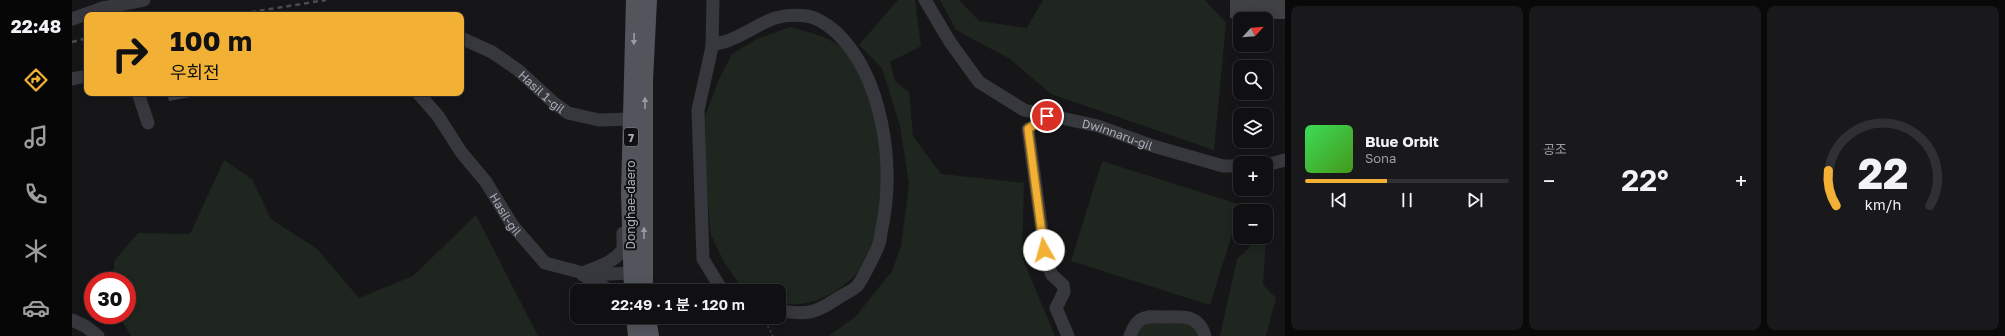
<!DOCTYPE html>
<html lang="ko">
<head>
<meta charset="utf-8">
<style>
	body { margin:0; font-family:"Golos Text","Noto Sans KR",sans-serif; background:#19191b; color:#f1f3f6; height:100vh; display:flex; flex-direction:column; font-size:15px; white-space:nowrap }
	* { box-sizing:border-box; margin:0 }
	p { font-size:13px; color:#9c9d9f }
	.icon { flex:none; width:22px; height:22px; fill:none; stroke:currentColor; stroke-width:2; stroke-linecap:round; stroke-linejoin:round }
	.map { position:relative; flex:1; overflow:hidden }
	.drawer { display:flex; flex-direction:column; gap:6px; padding:6px; background:#09090a; width:720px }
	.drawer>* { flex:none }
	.banner { position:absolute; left:12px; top:12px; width:380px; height:84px; border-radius:8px; box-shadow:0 2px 10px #0003,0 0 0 1px #303032; background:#f2b134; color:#111; overflow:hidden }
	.needle { width:26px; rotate:64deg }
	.buttons { position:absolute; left:1161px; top:12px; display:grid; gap:8px }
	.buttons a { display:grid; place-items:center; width:40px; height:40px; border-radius:8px; background:#101012; box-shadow:0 2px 10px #0003,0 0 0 1px #303032; font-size:20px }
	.speed { position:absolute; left:12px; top:272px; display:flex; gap:8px; font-size:20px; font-weight:700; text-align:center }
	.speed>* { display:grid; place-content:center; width:52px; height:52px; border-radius:50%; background:#101012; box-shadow:0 2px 10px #0003,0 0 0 1px #303032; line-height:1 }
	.speed .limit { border:6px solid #d22; background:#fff; color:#111 }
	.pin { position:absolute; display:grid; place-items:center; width:34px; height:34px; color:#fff; margin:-17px; border:2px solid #fff; border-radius:50%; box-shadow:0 1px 4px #0007 }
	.me { position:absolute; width:44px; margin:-22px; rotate:353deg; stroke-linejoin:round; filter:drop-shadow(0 0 3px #0008) }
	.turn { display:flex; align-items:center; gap:14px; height:84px; padding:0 20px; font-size:18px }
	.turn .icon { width:52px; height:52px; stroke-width:2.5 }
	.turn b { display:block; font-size:28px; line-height:34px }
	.big { font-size:30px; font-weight:600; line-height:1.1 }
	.drawer .card { flex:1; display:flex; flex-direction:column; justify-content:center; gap:6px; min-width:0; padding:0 14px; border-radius:8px; background:#19191b }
	.drawer .dial { align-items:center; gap:0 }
	.dial svg { height:104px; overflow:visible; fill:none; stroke:#303032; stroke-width:7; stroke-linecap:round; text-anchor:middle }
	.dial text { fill:#f1f3f6; stroke:none }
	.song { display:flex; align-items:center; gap:12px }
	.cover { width:48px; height:48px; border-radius:6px; background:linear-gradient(135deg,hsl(130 70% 55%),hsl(100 70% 35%)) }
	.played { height:4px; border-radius:2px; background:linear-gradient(90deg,#f2b134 40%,#303032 40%) }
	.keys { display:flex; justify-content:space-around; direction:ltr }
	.heat { display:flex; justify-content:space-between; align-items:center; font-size:22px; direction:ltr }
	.drawer .tiles { flex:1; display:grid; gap:6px; grid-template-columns:repeat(3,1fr) }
	.trip { position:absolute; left:498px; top:284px; width:216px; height:40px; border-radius:8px; background:#101012; box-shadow:0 2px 10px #0003,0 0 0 1px #303032; font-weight:600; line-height:40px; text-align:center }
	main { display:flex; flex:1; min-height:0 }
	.tab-bar { display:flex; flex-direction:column; width:72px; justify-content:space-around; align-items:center; background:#060607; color:#9c9d9f }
	.tab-bar .icon { width:28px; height:28px }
	.tab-bar .on { color:#f2b134 }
	.tab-bar b { font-size:18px; color:#f1f3f6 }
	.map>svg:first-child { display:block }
	.green { fill:#1e261f }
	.building { fill:#404145 }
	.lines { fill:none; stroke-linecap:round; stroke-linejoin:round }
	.path { stroke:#3d3f44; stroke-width:1.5; stroke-dasharray:2 3; stroke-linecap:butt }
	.minor { stroke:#37383d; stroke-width:13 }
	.major { stroke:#53555c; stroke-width:16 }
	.rail { stroke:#4a4c52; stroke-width:2.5; stroke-dasharray:5 4; stroke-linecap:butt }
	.oneway { fill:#979ba6 }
	.route-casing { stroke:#9d7322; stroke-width:10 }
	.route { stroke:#f2b134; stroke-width:7 }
	.labels { text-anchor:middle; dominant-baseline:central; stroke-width:4; stroke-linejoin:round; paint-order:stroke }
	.shield { fill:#111113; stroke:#7b7e86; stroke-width:1 }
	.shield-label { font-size:11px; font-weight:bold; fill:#a8adb8 }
	.street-label { font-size:12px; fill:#a8adb8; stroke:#111113 }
</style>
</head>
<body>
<main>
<nav class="tab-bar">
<b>22:48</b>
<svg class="icon on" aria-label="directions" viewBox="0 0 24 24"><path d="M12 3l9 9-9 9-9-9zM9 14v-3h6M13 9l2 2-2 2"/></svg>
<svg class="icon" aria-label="music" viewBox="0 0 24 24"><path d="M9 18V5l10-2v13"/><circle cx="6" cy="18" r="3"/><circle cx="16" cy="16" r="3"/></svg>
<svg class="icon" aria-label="phone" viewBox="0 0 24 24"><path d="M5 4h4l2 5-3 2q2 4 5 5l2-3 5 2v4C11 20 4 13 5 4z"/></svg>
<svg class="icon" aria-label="climate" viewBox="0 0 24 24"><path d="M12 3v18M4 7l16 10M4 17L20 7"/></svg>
<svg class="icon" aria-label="car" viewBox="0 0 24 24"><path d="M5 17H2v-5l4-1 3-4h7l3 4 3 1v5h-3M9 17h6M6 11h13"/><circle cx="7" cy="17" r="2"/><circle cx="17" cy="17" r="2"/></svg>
</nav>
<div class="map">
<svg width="1213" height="336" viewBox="0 0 1213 336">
	<rect width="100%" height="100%" fill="#161618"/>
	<path class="green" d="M 826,0 L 843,0 L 849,46 L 818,62 L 823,81 L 837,92 L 841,136 L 869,174 L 952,183 L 950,257 L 983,336 L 757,336 L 784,316 L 820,271 L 829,246 L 837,184 L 828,126 L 810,68 L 787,45 Z
		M 868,0 L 887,0 L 907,21 L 955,28 L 971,0 L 1133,0 L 1154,23 L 1142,150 L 979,94 L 938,59 L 884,30 Z
		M 718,27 C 744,34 764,38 782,59 C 790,69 793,87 797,99 C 811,145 816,213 796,258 C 790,272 774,284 762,292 C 745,302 727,307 707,303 L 707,291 L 676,291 L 670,288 L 652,262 L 639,235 L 635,197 L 633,116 L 648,77 L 660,54 L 685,39 Z
		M 152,160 L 180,179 L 199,219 L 245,249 L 287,298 L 341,276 L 404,215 L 466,336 L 59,336 L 46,315 L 55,315 L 55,281 L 39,281 L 43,260 L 66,233 L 118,234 Z
		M 1030,161 L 1169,205 L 1138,305 L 999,261 Z
		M 1188,237 L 1194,237 L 1191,285 L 1204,298 L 1194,336 L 1148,336 L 1165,259 Z
		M 1115,318 L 1130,336 L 1062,336 L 1073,322 Z"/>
	<path class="building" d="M 1158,0 L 1213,0 L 1213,19 L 1158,18 Z
		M 95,93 L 128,93 L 129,95 L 97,101 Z"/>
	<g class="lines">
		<path class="path" d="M 691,317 L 701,336"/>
		<g class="minor">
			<path d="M 641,0 L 640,47 L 626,110 L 631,259 L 648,287 L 655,291"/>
			<path id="s1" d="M 853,0 L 878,42 L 907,82 L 952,110 L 1026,126 L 1081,146 L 1151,166 L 1168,166"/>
			<path d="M 0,19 L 31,8 L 72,0"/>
			<path id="s2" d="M 389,38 L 420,52 L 446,70 L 482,103 L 496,113 L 527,120 L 559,119"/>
			<path d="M 640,45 C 647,43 654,42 660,39 C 690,27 697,12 734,16 C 744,17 757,26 765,33 C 811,78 822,162 811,223 C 809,230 809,238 807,244 C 804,252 791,278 786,285 C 782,290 772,294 766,298 C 744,313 734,316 707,310"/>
			<path d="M 0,79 L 15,76"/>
			<path d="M 66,93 L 76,123"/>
			<path id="s3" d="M 346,93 L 366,116 L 389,152 L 414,182 L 441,226 L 473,263 L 519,275 L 558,273"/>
			<path d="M 956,129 L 974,261 L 980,275 L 991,285 L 992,292 L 984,308 L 996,336"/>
			<path d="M 1194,165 L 1213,160"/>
			<path d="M 515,271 C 529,266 541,262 551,250 L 551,233"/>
			<path d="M 511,275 L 539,291"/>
			<path d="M 0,320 L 13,326 L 26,336"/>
			<path d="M 1058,336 C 1060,330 1063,324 1068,320 C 1076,315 1084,317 1093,317 C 1111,316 1127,315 1133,336"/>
		</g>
		<path class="major" d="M 560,291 L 557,193 L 562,0
			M 573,291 L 573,80 L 577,0
			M 562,317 L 564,336
			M 576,317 L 579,336"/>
		<path class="rail" d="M 161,15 L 254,0
			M 0,42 L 15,38"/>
	</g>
	<defs><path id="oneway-solid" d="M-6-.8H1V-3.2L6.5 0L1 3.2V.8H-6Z"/></defs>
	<g class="oneway">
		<use href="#oneway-solid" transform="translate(562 39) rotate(92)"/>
		<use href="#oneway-solid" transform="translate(573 103) rotate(-90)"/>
		<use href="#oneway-solid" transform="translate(572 233) rotate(-90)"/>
	</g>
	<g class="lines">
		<defs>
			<path id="route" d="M 972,250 L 956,129 L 975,116"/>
		</defs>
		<use href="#route" class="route-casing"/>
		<use href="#route" class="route"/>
	</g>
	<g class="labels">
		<rect class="shield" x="552" y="128" width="14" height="18" rx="3"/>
		<g class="shield-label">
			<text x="559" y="137">7</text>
		</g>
		<g class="street-label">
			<text stroke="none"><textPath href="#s2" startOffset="98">Hasil 1-gil</textPath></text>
			<text stroke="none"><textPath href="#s1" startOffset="248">Dwinnaru-gil</textPath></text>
			<text transform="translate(558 205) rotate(-90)">Donghae-daero</text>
			<text stroke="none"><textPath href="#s3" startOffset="150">Hasil-gil</textPath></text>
		</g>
	</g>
</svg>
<div class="buttons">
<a><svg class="needle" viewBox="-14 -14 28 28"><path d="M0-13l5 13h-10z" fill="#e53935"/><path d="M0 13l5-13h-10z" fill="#9c9d9f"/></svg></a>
<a><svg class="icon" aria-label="search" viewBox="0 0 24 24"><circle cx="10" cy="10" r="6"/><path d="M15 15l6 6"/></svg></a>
<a><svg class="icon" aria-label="layers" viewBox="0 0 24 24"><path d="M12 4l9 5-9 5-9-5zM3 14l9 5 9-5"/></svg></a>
<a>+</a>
<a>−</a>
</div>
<div class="speed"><div class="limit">30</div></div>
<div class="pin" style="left:975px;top:116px;background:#d93025"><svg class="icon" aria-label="arrive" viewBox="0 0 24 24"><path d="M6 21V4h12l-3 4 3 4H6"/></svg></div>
<svg class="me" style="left:972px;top:250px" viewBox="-20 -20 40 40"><circle r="19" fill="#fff"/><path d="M0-13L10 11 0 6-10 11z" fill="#f2b134"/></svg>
<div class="trip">22:49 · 1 분 · 120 m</div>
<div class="banner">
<div class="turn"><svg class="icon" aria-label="right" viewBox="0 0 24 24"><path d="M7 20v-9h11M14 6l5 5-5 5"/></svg><div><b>100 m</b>우회전</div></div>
</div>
</div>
<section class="drawer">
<div class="tiles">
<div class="card">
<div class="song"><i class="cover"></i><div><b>Blue Orbit</b><p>Sona</p></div></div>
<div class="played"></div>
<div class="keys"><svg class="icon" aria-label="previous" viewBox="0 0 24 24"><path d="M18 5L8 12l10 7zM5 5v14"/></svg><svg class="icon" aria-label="pause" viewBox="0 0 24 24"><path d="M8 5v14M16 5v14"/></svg><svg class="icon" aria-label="next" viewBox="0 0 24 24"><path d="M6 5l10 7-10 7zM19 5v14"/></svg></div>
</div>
<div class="card"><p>공조</p>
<div class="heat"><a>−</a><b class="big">22°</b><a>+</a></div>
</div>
<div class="card dial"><svg viewBox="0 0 100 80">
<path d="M14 69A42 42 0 1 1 86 69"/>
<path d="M14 69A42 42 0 0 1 8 42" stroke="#f2b134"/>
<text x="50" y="56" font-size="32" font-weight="700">22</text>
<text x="50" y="72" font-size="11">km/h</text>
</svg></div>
</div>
</section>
</main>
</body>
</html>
